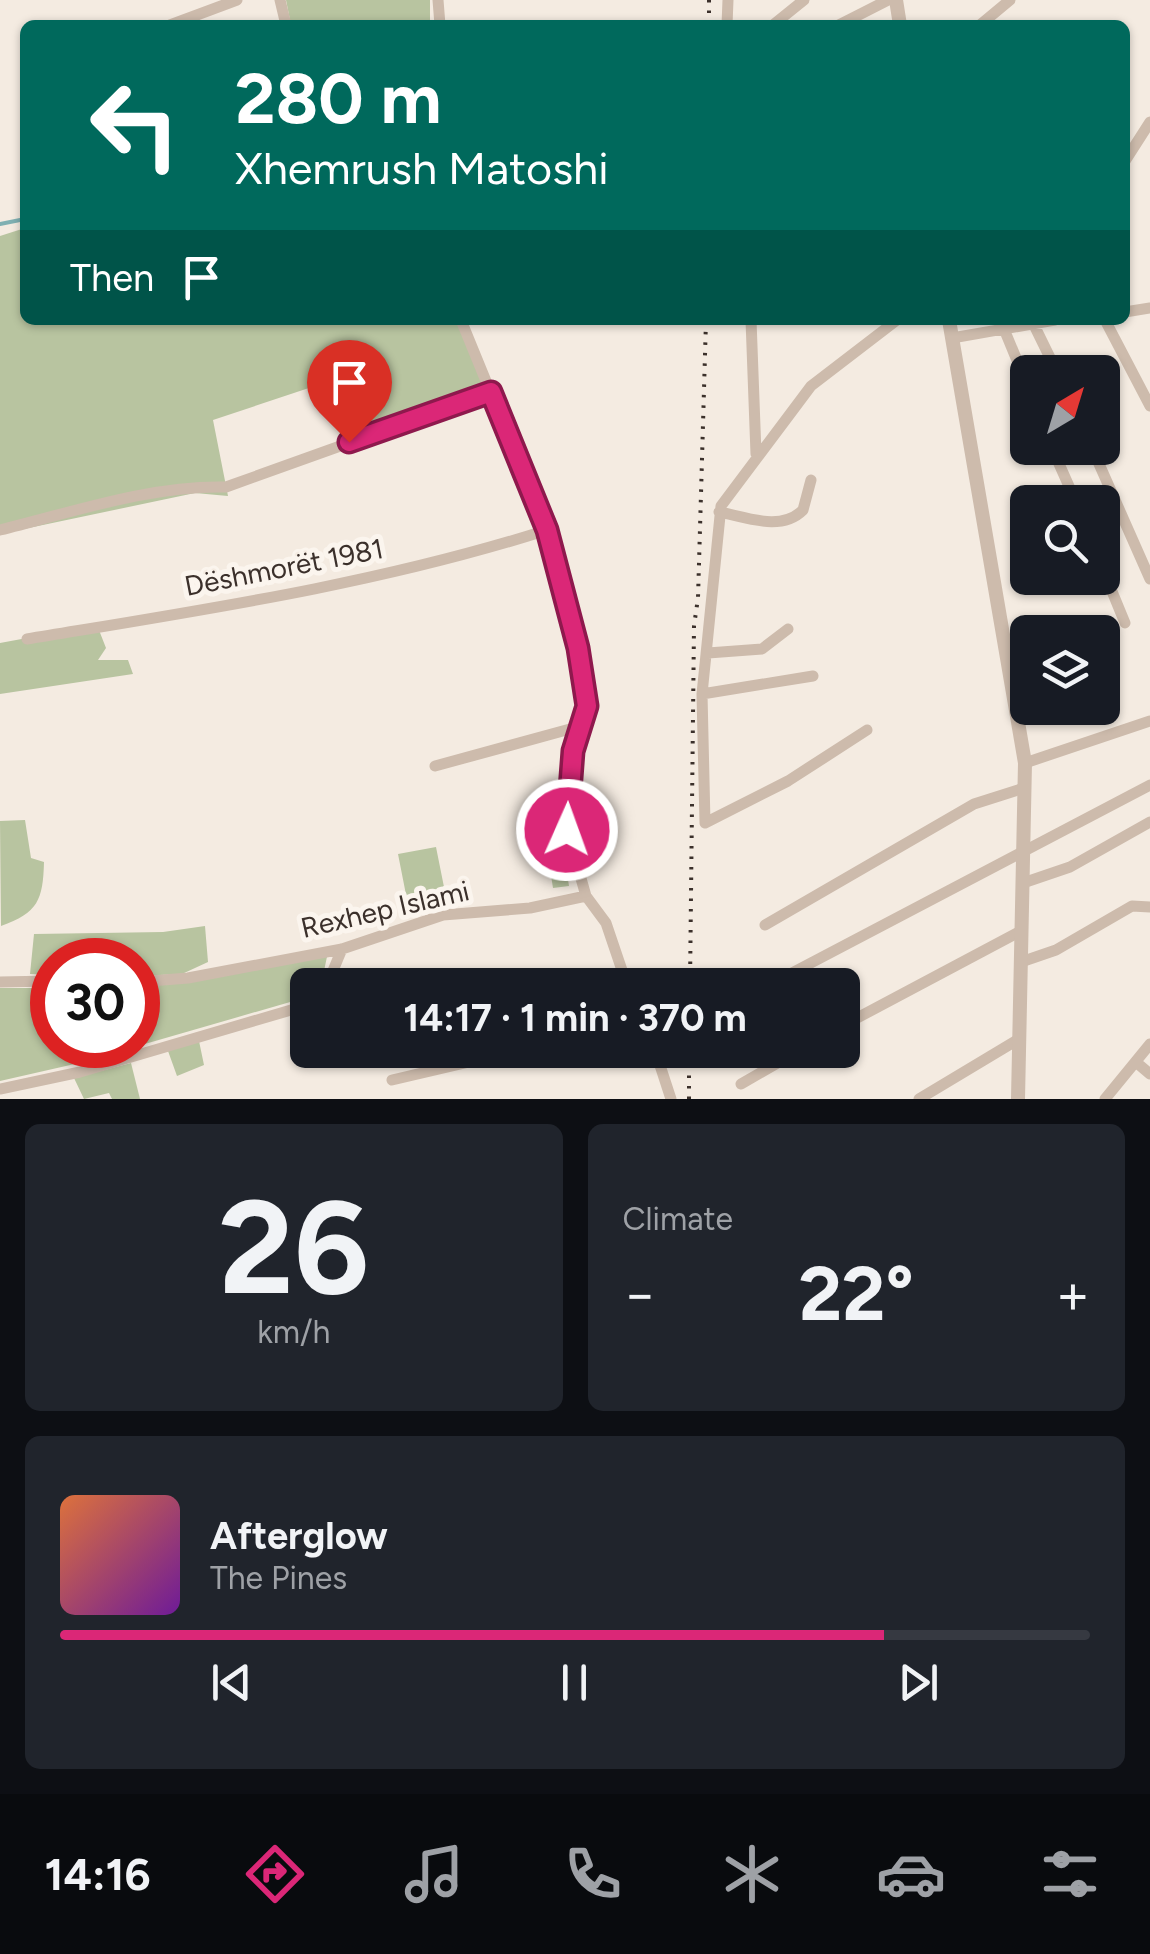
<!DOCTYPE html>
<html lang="en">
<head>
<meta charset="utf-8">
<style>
	body { margin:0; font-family:Figtree,sans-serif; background:#20242c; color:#f1f3f6; height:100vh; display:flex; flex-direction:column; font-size:38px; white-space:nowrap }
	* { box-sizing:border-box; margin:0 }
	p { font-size:32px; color:#9ea1a6 }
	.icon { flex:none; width:55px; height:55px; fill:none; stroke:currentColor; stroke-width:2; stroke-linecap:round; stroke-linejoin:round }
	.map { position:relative; height:1099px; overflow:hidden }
	.drawer { display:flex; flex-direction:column; gap:25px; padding:25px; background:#0d0f14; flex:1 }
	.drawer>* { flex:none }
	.hud { position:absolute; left:20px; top:20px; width:1110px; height:305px; border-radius:15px; box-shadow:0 2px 8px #0004; background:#00695c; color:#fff; overflow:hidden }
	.needle { width:65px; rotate:38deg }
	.fabs { position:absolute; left:1010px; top:355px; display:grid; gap:20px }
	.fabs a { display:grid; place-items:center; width:110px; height:110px; border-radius:15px; background:#171b24; box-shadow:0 2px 8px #0004; font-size:50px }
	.speed { position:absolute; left:30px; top:938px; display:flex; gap:20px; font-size:50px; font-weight:700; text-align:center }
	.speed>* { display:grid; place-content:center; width:130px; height:130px; border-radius:50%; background:#171b24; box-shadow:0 2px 8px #0004; line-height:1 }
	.speed .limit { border:15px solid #d22; background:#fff; color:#111 }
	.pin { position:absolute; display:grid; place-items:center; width:85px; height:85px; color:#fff; margin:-102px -42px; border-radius:50% 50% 50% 0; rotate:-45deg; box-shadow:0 0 10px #0007 }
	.pin .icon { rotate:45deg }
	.me { position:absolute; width:110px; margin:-55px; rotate:2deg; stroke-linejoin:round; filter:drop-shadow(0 0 8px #0008) }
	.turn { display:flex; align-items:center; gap:35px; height:210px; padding:0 50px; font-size:45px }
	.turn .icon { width:130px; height:130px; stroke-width:2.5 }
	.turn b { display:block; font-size:70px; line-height:85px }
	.then { display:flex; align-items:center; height:95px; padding:0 50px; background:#0003; gap:20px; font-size:38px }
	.big { font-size:75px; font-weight:700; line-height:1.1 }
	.drawer .tile { flex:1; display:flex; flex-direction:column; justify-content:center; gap:15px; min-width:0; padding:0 35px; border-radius:15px; background:#20242c }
	.drawer .dial { align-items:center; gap:0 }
	.dial b { font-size:130px; line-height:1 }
	.song { display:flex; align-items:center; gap:30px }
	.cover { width:120px; height:120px; border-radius:15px; background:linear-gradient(135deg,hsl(20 70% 55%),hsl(280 70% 35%)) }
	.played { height:10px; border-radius:5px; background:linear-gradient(90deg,#db2777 80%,#363941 80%) }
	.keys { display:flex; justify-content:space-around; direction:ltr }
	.heat { display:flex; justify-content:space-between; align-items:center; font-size:55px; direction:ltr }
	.drawer .tiles { flex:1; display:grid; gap:25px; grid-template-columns:1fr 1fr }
	.tile:last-child { grid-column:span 2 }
	.trip { position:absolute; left:290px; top:968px; width:570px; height:100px; border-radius:15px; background:#171b24; box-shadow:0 2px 8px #0004; font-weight:700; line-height:100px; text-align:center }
	.tabs { display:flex; height:160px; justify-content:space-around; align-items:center; background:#090b0e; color:#9ea1a6 }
	.tabs .icon { width:70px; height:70px }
	.tabs .selected { color:#db2777 }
	.tabs b { font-size:45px; color:#f1f3f6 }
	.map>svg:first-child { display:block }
	.green { fill:#b8c4a0 }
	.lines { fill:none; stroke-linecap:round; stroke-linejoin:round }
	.stream { stroke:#7fb0b2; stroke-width:4 }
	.minor { stroke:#cdbbac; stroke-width:11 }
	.tertiary { stroke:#cdbbac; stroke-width:14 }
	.rail { stroke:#3b302b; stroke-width:4; stroke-dasharray:2.5 8; stroke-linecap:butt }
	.route-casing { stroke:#8e194d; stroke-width:25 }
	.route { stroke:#db2777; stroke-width:18 }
	.labels { text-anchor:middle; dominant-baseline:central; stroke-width:10; stroke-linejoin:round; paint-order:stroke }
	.street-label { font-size:28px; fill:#3b302b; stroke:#fbf5ee }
</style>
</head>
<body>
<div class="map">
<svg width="1150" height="1099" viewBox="0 0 1150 1099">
	<rect width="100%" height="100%" fill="#f4ebe1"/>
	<path class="green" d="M 286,0 L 430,0 L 430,25 L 291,25 Z
		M 25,228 L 25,320 L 457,320 L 489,396 L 354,447 L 333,380 L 213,420 L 228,496 L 195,493 L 0,534 L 0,236 Z
		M 97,625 L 106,648 L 98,660 L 128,660 L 133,674 L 0,694 L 0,643 Z
		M 25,820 L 31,858 L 44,862 C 43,900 38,913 1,926 L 0,821 Z
		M 562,842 L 569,886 L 553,888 L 546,844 Z
		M 436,847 L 448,907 L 410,915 L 398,854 Z
		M 205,926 L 208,962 L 182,974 L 138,976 L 138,960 L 52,960 L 52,975 L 30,974 L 34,934 L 163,932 Z
		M 328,952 L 321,985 L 308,985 L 304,998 L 79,1063 L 0,1081 L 0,988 L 52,988 L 52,1045 L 138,1045 L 138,987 Z
		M 199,1041 L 204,1065 L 177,1076 L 168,1051 Z
		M 131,1063 L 140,1099 L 112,1099 L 109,1093 L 84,1099 L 74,1078 Z"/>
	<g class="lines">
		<path class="stream" d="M 0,224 L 25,219"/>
		<path class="minor" d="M 280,0 L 286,25
			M 438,0 L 440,25
			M 170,25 L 237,0
			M 727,25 L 728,0
			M 773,25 L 804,0
			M 839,25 L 888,0
			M 980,25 L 1010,0
			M 1125,161 L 1150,122
			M 1125,312 L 1150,308
			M 461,320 L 547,530 L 578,648 L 587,705 L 573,751 L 567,829 L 586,896 L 606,923 L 627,985
			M 751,320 L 756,454
			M 1105,320 L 1150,406
			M 1034,325 L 1057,372
			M 1004,329 L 1028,387
			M 952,338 L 1055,320
			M 1052,448 L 1076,502
			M 1092,448 L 1150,579
			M 719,512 C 746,517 781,532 803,510 L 811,480
			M 0,530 C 73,512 151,485 226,487 L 491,392
			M 1102,567 L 1125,623
			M 27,639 C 202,610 378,584 547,530
			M 708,653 L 762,649 L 788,629
			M 702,694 L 813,676
			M 867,730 L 788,781 L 705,823 L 702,694 L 721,506 L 811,386 L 897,320
			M 1025,763 L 1150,721
			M 435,766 L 581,726
			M 1023,883 L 1070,867 L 1150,822
			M 765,925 L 974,804 L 1024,788
			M 1021,962 L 1056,950 L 1132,906 L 1150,907
			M 0,982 L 52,981
			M 138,982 L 188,978 L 342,949 L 443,915 L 530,908 L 586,896
			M 327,985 L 342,949
			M 769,985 L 1150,785
			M 842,1026 L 1021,931
			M 655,1050 L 671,1099
			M 1137,1063 L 1150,1074
			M 392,1080 L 520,1050
			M 741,1084 L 800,1050
			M 0,1089 L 80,1072 L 308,1005
			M 919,1099 L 1019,1039
			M 1105,1099 L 1150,1044"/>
		<path class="tertiary" d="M 896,0 L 900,25
			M 949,320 L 1025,763 L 1018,1099"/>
		<path class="rail" d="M 709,0 L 709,25
			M 690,985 L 694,626 L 698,598 L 706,320
			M 689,1099 L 689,1050"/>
	</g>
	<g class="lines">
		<defs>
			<path id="route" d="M 349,442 L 491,392 L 547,530 L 578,648 L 587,706 L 573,751 L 567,830"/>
		</defs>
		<use href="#route" class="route-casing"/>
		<use href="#route" class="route"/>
	</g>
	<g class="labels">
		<g class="street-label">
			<text transform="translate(284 567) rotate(-11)">Dëshmorët 1981</text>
			<text transform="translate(385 909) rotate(-13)">Rexhep Islami</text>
		</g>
	</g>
</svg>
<div class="fabs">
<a><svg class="needle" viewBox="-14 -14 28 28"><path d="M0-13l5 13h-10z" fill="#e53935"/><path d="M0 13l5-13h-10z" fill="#9ea1a6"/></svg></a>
<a><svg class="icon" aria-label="search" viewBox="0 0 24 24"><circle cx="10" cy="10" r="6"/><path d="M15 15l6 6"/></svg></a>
<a><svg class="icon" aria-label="layers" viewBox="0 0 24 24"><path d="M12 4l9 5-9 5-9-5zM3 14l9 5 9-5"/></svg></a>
</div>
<div class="speed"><div class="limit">30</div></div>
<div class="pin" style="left:349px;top:442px;background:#d93025"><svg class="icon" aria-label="arrive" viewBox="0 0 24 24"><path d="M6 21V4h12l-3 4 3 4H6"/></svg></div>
<svg class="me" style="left:567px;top:830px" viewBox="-20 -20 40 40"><circle r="17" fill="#db2777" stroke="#fff" stroke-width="3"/><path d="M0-11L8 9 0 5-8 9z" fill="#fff"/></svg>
<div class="trip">14:17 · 1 min · 370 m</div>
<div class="hud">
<div class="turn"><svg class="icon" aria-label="left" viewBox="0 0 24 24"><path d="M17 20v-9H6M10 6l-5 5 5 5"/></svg><div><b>280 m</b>Xhemrush Matoshi</div></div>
<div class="then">Then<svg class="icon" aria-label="arrive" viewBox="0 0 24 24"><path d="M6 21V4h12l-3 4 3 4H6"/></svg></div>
</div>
</div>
<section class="drawer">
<div class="tiles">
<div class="tile dial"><b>26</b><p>km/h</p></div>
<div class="tile"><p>Climate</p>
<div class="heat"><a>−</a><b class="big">22°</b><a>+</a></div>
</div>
<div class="tile">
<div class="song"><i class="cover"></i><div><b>Afterglow</b><p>The Pines</p></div></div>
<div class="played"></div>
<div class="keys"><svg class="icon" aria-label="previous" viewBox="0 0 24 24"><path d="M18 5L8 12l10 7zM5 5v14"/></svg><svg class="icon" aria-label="pause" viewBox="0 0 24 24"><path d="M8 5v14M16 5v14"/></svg><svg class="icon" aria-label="next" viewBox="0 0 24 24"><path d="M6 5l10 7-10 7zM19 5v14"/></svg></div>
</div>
</div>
</section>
<nav class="tabs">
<b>14:16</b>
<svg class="icon selected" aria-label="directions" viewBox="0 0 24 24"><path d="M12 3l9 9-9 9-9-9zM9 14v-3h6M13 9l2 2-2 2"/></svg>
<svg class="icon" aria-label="music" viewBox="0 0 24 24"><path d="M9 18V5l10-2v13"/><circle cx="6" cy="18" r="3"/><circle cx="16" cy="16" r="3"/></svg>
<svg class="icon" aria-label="phone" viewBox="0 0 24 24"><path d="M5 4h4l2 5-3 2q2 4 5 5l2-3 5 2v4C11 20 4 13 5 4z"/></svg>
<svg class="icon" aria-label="climate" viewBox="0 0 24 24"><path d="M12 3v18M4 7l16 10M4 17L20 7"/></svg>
<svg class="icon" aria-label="car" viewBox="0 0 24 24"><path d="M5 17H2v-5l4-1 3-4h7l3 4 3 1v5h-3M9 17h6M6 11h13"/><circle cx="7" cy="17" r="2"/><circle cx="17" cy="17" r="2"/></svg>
<svg class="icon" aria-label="filters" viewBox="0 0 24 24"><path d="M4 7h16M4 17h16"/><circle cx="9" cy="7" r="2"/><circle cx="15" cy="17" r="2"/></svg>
</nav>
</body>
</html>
